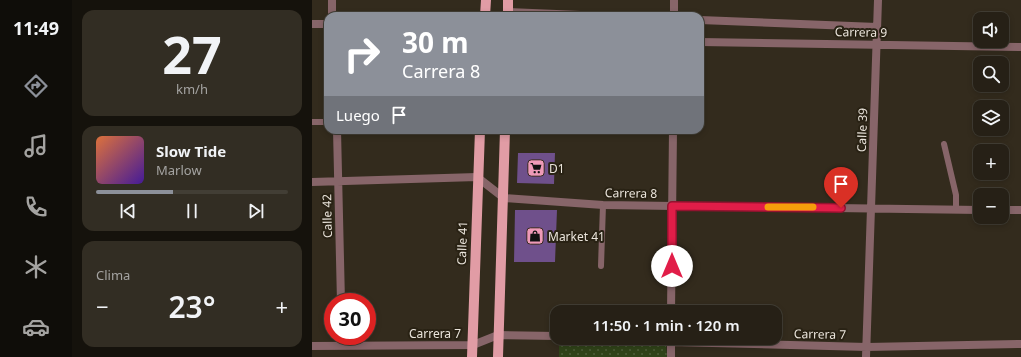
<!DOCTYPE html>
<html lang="es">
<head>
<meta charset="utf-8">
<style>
	body { margin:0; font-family:"Noto Sans",sans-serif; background:#322d23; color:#f1f3f6; height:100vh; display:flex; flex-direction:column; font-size:15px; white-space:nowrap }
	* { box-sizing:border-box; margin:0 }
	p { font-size:13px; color:#a4a3a1 }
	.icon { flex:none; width:22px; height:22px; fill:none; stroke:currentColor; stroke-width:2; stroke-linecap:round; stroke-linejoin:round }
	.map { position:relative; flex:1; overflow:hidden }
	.side { display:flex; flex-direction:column; gap:10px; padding:10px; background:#15120c; width:240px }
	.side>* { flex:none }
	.banner { position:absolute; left:12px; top:12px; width:380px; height:122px; border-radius:12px; box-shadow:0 2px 6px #0003,0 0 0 1px #423e35; background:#8c9099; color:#fff; overflow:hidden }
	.buttons { position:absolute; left:661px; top:12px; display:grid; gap:8px }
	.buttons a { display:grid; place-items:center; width:36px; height:36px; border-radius:8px; background:#262016; box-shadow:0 2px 6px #0003,0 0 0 1px #423e35; font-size:20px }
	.speed { position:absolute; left:12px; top:293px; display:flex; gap:8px; font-size:20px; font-weight:700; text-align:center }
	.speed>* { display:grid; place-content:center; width:52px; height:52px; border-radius:50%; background:#262016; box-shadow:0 2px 6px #0003,0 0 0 1px #423e35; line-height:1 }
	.speed .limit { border:6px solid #d22; background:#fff; color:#111 }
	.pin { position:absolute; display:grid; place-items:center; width:34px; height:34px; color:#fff; margin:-41px -17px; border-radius:50% 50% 50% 0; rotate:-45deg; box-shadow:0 0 4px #0007 }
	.pin .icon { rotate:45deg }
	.me { position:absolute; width:44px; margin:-22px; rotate:0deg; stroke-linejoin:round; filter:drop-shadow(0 0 3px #0008) }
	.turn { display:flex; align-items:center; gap:14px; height:84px; padding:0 12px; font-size:18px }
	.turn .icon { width:52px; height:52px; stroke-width:2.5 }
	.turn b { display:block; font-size:28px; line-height:34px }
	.then { display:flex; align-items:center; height:38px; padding:0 12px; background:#0003; gap:8px; font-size:15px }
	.big { font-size:30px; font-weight:600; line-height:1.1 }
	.side .tile { flex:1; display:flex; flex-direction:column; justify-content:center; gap:6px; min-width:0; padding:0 14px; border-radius:12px; background:#322d23 }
	.side .dial { align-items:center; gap:0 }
	.dial b { font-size:52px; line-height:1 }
	.song { display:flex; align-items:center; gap:12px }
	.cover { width:48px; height:48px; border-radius:6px; background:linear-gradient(135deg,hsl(20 70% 55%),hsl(260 70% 35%)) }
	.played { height:4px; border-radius:2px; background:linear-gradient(90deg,#8c9099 40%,#423e35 40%) }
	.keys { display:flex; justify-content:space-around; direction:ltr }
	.heat { display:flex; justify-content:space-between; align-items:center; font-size:22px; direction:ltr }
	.trip { position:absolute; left:238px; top:305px; width:232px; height:40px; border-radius:12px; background:#262016; box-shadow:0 2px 6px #0003,0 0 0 1px #423e35; font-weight:600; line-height:40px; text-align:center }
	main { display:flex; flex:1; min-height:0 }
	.menu { display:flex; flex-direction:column; width:72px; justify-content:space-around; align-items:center; background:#0f0d09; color:#a4a3a1 }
	.menu .icon { width:28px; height:28px }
	.menu .on { color:#8c9099 }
	.menu b { font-size:18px; color:#f1f3f6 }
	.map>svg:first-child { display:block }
	.park { fill:url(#park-dots) }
	.building { fill:#6f508b }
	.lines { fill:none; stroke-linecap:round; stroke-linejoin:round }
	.service { stroke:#876569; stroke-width:6 }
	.minor { stroke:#876569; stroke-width:8 }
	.primary { stroke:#e19ca5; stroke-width:10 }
	.route-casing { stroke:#92132f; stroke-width:10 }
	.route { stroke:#e11d48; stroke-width:7 }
	.slow { stroke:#f59e0b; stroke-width:7 }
	.labels { text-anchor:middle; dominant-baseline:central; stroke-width:4; stroke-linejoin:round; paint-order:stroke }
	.street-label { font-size:12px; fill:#eae4db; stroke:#292214 }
	.poi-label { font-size:12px; fill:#eae4db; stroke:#292214; text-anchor:start }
</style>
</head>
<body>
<main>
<nav class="menu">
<b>11:49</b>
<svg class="icon on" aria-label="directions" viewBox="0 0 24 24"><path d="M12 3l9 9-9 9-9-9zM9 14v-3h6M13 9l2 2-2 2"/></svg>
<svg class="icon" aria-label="music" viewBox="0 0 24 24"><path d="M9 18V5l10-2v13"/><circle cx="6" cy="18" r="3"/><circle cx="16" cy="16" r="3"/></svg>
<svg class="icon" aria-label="phone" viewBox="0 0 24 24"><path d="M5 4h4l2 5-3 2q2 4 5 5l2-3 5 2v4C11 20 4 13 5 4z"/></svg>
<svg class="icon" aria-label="climate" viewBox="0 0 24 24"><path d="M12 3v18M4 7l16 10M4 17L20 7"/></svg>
<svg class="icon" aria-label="car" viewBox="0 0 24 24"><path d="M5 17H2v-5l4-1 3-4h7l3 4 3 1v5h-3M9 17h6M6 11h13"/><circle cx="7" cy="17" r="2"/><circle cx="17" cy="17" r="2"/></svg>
</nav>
<section class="side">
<div class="tile dial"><b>27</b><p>km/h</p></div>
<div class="tile">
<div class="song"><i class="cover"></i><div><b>Slow Tide</b><p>Marlow</p></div></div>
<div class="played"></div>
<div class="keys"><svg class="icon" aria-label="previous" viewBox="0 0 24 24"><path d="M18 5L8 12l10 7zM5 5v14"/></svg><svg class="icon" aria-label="pause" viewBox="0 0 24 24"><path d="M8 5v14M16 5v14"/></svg><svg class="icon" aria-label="next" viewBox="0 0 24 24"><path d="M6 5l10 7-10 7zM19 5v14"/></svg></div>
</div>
<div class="tile"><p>Clima</p>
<div class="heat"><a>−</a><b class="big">23°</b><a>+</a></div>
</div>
</section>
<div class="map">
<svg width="709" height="357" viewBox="0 0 709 357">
	<defs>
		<pattern id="park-dots" width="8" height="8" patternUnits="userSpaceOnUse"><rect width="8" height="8" fill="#304319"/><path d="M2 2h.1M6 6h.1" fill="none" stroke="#4e5e3a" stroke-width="1.8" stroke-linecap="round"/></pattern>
	</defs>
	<rect width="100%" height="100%" fill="#332b1d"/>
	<path class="park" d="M 247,340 L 354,345 L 355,357 L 247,357 Z"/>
	<path class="building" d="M 206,153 L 243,153 L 242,184 L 205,183 Z
		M 203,210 L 245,210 L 243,262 L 202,262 Z"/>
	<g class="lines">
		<path class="service" d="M 0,122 L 16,122
			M 632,144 L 644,195 L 644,209
			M 289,266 L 291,205"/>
		<path class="minor" d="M 20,0 L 20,16
			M 196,12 L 293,16
			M 362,16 L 362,0
			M 388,20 L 565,27
			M 0,24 L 16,24
			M 388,42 L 709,47
			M 25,130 L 29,302
			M 0,182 L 165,177 L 192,198 L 291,205 L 668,210
			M 690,210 L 709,210
			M 359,312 L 361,130
			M 30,336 L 30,345
			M 282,338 L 359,342 L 555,347 L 709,344
			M 0,346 L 161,345 L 186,335 L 245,336
			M 359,357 L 359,338
			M 554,357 L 566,0"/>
		<path class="primary" d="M 173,16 L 174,0
			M 196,16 L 196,0
			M 160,357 L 168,130
			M 186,357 L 193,130"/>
	</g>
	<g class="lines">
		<defs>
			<path id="route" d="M 360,266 L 360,206 L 529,208"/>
		</defs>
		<use href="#route" class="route-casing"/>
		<use href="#route" class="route"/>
		<path class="slow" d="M 456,207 L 501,207"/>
	</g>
	<defs>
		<symbol id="supermarket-square" viewBox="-11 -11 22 22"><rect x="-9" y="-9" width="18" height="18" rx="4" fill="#ef9ab8" stroke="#292214"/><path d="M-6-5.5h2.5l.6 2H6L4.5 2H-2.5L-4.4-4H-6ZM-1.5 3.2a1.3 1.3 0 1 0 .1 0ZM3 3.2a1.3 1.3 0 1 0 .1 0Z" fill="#111"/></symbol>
		<symbol id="shop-square" viewBox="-11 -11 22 22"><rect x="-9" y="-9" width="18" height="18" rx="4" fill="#ef9ab8" stroke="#292214"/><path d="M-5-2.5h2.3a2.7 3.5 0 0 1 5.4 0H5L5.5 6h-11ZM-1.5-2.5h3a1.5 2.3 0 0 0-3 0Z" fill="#111"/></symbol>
	</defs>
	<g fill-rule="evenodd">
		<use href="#supermarket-square" x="214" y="158" width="20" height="20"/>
		<use href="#shop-square" x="213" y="226" width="20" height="20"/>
	</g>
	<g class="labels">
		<g class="street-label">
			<text transform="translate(549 32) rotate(1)">Carrera 9</text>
			<text transform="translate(550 130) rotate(-88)">Calle 39</text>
			<text transform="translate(319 193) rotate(1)">Carrera 8</text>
			<text transform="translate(15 216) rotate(-91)">Calle 42</text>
			<text transform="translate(150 243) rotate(-88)">Calle 41</text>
			<text x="123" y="333">Carrera 7</text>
			<text transform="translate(508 334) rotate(1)">Carrera 7</text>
		</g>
		<g class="poi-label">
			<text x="237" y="168">D1</text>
			<text x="236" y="236">Market 41</text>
		</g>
	</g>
</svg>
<div class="buttons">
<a><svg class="icon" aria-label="sound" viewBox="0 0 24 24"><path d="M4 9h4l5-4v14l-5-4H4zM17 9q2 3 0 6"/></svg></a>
<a><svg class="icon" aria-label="search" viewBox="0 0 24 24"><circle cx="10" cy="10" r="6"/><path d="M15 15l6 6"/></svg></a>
<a><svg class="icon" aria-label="layers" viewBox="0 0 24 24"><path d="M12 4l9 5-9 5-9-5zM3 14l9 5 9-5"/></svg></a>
<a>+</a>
<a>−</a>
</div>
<div class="speed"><div class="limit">30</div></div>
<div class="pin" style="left:529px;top:208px;background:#d93025"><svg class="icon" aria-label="arrive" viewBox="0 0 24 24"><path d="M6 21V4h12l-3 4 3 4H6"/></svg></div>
<svg class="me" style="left:360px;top:266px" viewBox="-20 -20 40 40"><circle r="19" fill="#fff"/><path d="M0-13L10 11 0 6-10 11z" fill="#e11d48"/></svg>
<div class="trip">11:50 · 1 min · 120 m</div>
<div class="banner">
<div class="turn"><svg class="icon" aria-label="right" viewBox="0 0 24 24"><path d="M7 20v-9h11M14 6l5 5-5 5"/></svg><div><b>30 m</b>Carrera 8</div></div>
<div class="then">Luego<svg class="icon" aria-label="arrive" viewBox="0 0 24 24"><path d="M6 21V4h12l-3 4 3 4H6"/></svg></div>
</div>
</div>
</main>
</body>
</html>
